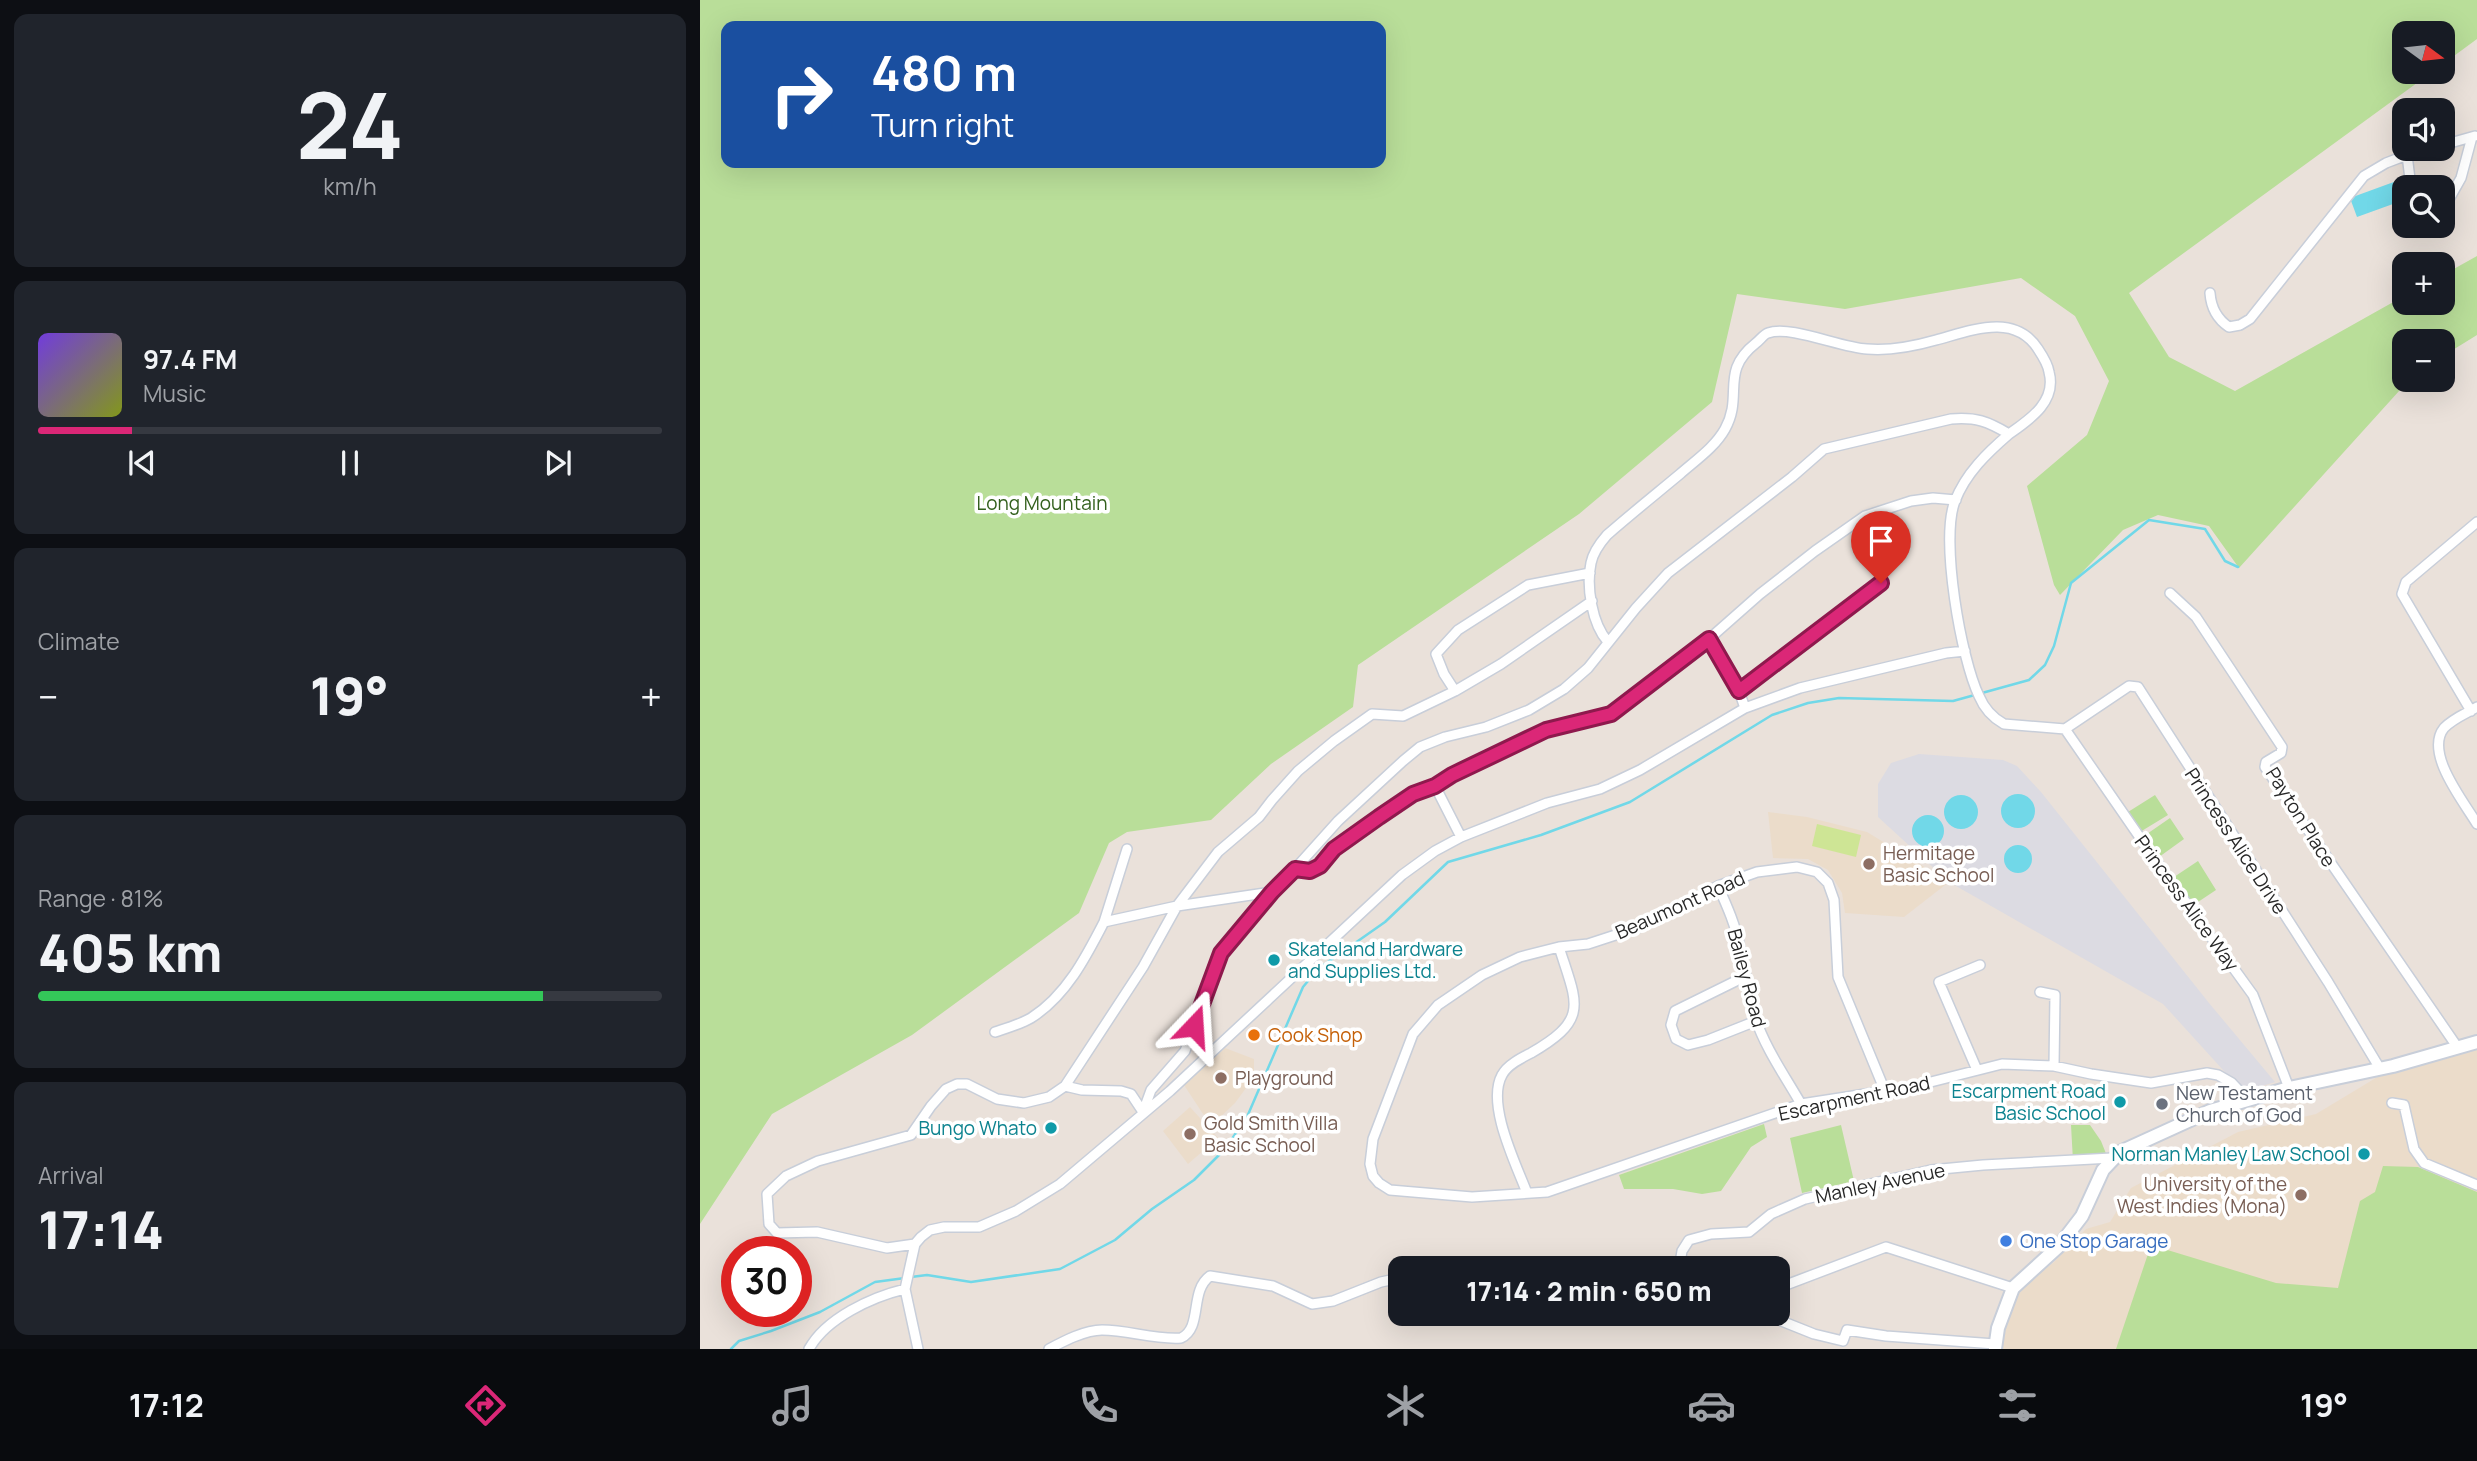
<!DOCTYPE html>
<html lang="en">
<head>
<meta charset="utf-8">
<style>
	body { margin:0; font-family:Manrope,sans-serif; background:#20242c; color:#f1f3f6; height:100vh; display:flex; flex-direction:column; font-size:26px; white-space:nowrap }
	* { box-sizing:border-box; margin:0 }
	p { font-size:23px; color:#9ea1a6 }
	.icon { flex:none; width:38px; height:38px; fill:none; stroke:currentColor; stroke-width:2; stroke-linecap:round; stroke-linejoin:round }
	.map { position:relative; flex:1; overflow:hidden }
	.drawer { display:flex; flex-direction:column; gap:14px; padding:14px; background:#0d0f14; width:700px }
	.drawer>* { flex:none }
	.banner { position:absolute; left:21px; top:21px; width:665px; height:147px; border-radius:14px; box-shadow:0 7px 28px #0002; background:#1a4fa0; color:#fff; overflow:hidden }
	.needle { width:46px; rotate:105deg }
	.fabs { position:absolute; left:1692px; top:21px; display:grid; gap:14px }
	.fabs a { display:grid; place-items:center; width:63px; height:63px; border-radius:14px; background:#171b24; box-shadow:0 7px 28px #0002; font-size:35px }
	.speed { position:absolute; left:21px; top:1236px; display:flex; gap:14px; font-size:35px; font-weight:700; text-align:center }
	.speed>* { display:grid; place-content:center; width:91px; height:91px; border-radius:50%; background:#171b24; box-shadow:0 7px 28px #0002; line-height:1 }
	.speed .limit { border:10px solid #d22; background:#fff; color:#111 }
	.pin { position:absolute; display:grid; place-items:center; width:60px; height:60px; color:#fff; margin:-72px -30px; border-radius:50% 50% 50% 0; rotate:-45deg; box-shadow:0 0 7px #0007 }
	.pin .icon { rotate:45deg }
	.me { position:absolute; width:77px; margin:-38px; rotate:20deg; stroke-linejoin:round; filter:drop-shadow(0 0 5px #0008) }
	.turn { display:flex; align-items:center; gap:24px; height:147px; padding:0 35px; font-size:32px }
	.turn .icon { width:91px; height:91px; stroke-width:2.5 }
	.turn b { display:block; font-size:49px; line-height:60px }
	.big { font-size:52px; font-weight:800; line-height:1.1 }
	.drawer .widget { flex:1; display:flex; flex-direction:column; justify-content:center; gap:10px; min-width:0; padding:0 24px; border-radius:14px; background:#20242c }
	.drawer .dial { align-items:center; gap:0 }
	.dial b { font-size:91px; line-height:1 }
	.song { display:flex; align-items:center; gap:21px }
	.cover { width:84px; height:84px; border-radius:10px; background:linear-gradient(135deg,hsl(260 70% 55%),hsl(70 70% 35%)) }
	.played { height:7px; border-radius:4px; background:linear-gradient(90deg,#db2777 15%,#363941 15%) }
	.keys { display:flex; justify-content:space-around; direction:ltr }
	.heat { display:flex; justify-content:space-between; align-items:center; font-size:38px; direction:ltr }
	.charge { height:10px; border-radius:5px; background:linear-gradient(90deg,#34c759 81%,#363941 0) }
	.trip { position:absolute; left:688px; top:1256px; width:402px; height:70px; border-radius:14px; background:#171b24; box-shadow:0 7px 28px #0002; font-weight:800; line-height:70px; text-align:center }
	.tabs { display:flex; height:112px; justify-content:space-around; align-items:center; background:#090b0e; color:#9ea1a6 }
	.tabs .icon { width:49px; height:49px }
	.tabs .active { color:#db2777 }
	.tabs b { font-size:32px; color:#f1f3f6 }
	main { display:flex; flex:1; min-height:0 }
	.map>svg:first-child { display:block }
	.industrial { fill:#dcdbe2 }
	.education { fill:#ebdcca }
	.green { fill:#b9de99; fill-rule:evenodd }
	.pitch { fill:#cee595 }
	.water { fill:#71d8e8 }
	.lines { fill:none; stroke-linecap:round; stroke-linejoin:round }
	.stream { stroke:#71d8e8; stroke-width:2.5 }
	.street-casing { stroke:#c8ced9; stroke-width:12 }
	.secondary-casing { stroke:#c8ced9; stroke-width:16 }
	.street { stroke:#fff; stroke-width:9 }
	.secondary { stroke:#fff; stroke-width:12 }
	.route-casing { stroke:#8e194d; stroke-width:18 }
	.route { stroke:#db2777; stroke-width:12 }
	.education-dot { fill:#8d6e63; stroke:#fff; stroke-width:2.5 }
	.culture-dot { fill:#0f9aa8; stroke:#fff; stroke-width:2.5 }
	.food-dot { fill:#e8710a; stroke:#fff; stroke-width:2.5 }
	.worship-dot { fill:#6b7280; stroke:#fff; stroke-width:2.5 }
	.shop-dot { fill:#3f7fe0; stroke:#fff; stroke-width:2.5 }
	.labels { text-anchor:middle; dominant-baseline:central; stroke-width:7; stroke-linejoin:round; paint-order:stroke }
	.park-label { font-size:19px; fill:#33601d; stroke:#fff }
	.street-label { font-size:19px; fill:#282828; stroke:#fff }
	.education-label { font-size:19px; fill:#785e54; stroke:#fff; text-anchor:start }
	.culture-label { font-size:19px; fill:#0d838f; stroke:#fff; text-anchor:end }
	.food-label { font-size:19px; fill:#c56008; stroke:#fff; text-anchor:start }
	.worship-label { font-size:19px; fill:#5b616d; stroke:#fff; text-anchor:start }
	.shop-label { font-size:19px; fill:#366cbe; stroke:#fff; text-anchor:start }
</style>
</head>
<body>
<main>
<section class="drawer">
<div class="widget dial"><b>24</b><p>km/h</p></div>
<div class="widget">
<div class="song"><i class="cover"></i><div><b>97.4 FM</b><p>Music</p></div></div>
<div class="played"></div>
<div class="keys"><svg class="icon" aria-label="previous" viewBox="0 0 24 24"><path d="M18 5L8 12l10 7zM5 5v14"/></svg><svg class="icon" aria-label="pause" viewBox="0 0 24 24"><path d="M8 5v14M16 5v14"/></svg><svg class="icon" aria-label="next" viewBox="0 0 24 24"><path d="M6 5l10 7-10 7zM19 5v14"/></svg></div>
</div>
<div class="widget"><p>Climate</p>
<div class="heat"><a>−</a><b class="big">19°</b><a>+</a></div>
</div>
<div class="widget"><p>Range · 81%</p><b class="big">405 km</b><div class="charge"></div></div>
<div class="widget"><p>Arrival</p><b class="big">17:14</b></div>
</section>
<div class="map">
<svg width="1777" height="1349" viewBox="0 0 1777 1349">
	<rect width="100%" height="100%" fill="#eae1da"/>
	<path class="industrial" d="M 1219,754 L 1303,760 L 1317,766 L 1341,792 L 1509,1003 L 1575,1082 L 1543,1092 L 1463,1004 L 1249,882 L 1178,817 L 1178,784 L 1191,763 Z"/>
	<path class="education" d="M 1068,812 L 1107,817 L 1167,832 L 1249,882 L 1204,917 L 1145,913 L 1142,893 L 1128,870 L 1108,859 L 1073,858 Z
		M 1777,1047 L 1777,1349 L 1288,1349 L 1322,1286 L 1353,1263 L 1386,1229 L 1410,1222 L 1431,1188 L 1538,1132 L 1616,1114 L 1699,1064 Z
		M 525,1048 L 554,1059 L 554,1071 L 546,1088 L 535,1103 L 514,1123 L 503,1114 L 484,1085 Z
		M 490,1107 L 518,1138 L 488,1164 L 463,1131 Z"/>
	<path class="green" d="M 0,0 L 1777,0 L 1777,39 L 1743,64 L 1743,33 L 1704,33 L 1704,72 L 1732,72 L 1429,293 L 1469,357 L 1535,391 L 1704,296 L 1704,303 L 1743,303 L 1743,275 L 1777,256 L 1777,335 L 1743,356 L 1743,341 L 1704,341 L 1704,380 L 1709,380 L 1539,568 L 1509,526 L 1458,515 L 1423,530 L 1360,595 L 1354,585 L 1327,486 L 1387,435 L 1409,381 L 1375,316 L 1321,278 L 1145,309 L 1037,294 L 1012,402 L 879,514 L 658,665 L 653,707 L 571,764 L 511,820 L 427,832 L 409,843 L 379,913 L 212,1035 L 72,1114 L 0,1224 ZM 681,26 L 681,163 L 26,163 L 26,26 Z
		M 1455,795 L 1468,815 L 1440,832 L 1428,812 Z
		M 1470,818 L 1484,839 L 1459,857 L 1444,836 Z
		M 1498,861 L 1516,890 L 1492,906 L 1474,877 Z
		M 1064,1124 L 1067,1137 L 1051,1147 L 1021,1191 L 1002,1194 L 973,1189 L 924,1189 L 919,1175 Z
		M 1141,1125 L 1154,1181 L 1102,1193 L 1090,1138 Z
		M 1371,1125 L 1390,1125 L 1401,1141 L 1407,1156 L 1373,1161 Z
		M 1683,1166 L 1718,1167 L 1777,1192 L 1777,1349 L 1416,1349 L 1451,1245 L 1576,1283 L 1638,1288 L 1660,1201 L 1675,1192 Z"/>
	<path class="pitch" d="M 1117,824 L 1161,835 L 1156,857 L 1112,846 Z"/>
	<path class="water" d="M 1702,179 L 1706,187 L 1704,200 L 1657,217 L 1650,198 Z
		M1301 811a17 17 0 1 1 34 0a17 17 0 1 1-34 0Z
		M1244 812a17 17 0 1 1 34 0a17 17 0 1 1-34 0Z
		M1212 831a16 16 0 1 1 32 0a16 16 0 1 1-32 0Z
		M1304 859a14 14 0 1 1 28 0a14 14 0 1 1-28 0Z"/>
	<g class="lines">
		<path class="stream" d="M 211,1277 L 227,1275 L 271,1282 L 360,1269 L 415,1240 L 452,1209 L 494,1180 L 525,1149 L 547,1117 L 603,987 L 618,969 L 685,922 L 748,862 L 841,835 L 930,802 L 1072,715 L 1108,703 L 1139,698 L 1253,701 L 1329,680 L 1345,665 L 1354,646 L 1371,583 L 1449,520 L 1505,529 L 1525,561 L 1538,567
			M 31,1349 L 39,1341 L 71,1331 L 120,1312 L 175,1282 L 205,1278"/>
		<defs>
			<path id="street" d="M 1743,145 L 1775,136
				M 1718,187 L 1710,179 L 1707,155 L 1730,149
				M 1748,201 L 1761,178 L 1772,137
				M 1510,293 C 1511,307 1517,319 1529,327 L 1540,325 L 1550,319 L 1664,176 L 1686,163 L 1707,155
				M 1470,593 L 1496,617 L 1582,747 L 1581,753 L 1566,762 L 1565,767 L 1758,1048
				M 1009,639 L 1039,691 L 1045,708
				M 908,642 C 892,624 886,587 891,563 C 893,553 900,543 907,535 C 931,514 956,494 980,474 C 996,460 1015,447 1025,429 C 1044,395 1019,372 1056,343 C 1060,340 1064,334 1068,333 C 1091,325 1141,348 1167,349 C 1189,351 1215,346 1236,340 C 1270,331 1314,312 1338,349 C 1342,355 1348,364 1349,372 C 1357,402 1329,420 1309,434
				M 755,691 L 744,674 L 736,654 L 758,630 L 828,585 L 890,573
				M 1039,691 L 1181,583
				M 1777,707 C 1767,713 1752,719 1744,728 C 1724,753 1764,802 1777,824
				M 1771,711 L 1702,594 L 1706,582 L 1777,522
				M 1365,729 L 1429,686 L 1438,687 L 1628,982 L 1679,1067
				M 1365,729 L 1461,868 L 1553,995 L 1589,1088
				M 735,786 L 761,837
				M 595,869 L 610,871 L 620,866 L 634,849 L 679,817 L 713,794 L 735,786 L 752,775 L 846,730 L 911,714 L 1009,639 L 1060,594 L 1115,551 L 1165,516 L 1211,501 L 1233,498 L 1256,500
				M 1018,886 C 1027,906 1036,926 1040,948 C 1046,971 1047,995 1055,1017 C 1065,1048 1085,1076 1101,1104
				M 404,922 L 427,849
				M 1046,976 L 975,1011 L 971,1025 L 976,1039 L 988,1045 L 1008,1040 L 1056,1021
				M 1340,992 L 1355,995 L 1354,1066
				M 295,1032 C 307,1028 321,1024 331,1018 C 366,996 386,957 404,922 L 477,906 L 518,852 L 559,817 L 572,800 L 598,771 L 634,741 L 672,714 L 703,716 L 755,691 L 801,664 L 892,601
				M 1277,1070 L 1239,982 L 1280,965
				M 1185,1091 L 1138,977 L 1134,900 L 1128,883 L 1117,872 L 1097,867 L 1057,872 L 1018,886 L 940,927 L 888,944 L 859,947 L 820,957 L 782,975 L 738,1005 L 713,1034 L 673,1139 L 670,1164 L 673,1176 L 679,1183 L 690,1190 L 772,1197 L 847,1192 L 1101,1104 L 1211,1087 L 1302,1064 L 1354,1066 L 1391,1074 L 1451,1083 L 1507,1073 L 1518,1075 L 1532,1083 L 1547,1099
				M 1692,1103 L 1704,1105 L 1714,1149 L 1724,1163 L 1777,1185
				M 443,1112 L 451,1090 L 485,1051 L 521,953 L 572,892 L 585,880 L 638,821 L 703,761 L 720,747 L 745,737 L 786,727 L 829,710 L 864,689 L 888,668 L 936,608 L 968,573 L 1092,477 L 1124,449 L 1251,419 C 1276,417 1287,421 1309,434 C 1287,453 1266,473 1255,501 C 1240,539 1261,659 1279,696 C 1284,708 1293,718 1304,724 L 1365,729
				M 443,1112 L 431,1094 L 421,1091 L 382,1090 L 365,1086 L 443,967 L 477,906 L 572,892
				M 827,1193 C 816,1164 786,1104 802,1075 C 807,1065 821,1058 831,1053 C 890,1019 877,1004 859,947
				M 215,1244 L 187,1248 L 117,1232 L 77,1233 L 69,1224 L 67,1194 L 86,1176 L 118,1161 L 211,1135 L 231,1106 L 246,1089 L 257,1084 L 267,1084 L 297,1099 L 324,1103 L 349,1097 L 365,1086
				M 979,1269 L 982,1251 L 989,1240 L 1011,1234 L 1049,1232 L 1071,1214 L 1105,1199 L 1231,1170 L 1283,1165 L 1412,1158
				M 1078,1288 L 1186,1247 L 1313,1288
				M 1064,1314 L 1114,1334 L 1143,1341 L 1147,1330 L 1186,1336 L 1295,1344
				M 109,1349 C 126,1318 172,1297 205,1289
				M 218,1349 L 205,1289 L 215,1244 L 221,1237 L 230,1230 L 244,1227 L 279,1227 L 316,1211 L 360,1184 L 470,1091 L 702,875 L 735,851 L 761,837 L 847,803 L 900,789 L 940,770 L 1045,708 L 1100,688 L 1246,653 L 1265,651
				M 349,1349 C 364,1341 385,1330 402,1330 C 429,1330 454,1340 481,1338 C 503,1328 489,1291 510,1276 L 573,1286 L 612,1304 L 633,1301 L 681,1282 L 700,1278"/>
			<path id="secondary" d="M 1295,1349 L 1298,1328 L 1313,1288 L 1359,1246 L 1382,1216 L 1403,1170 L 1420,1152 L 1510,1111 L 1589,1088 L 1693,1066 L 1777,1042"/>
		</defs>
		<use href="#street" class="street-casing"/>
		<use href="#secondary" class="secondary-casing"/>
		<use href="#street" class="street"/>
		<use href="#secondary" class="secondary"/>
	</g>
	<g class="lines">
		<defs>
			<path id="route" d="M 494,1026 L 521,953 L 572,892 L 595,869 L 610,871 L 620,866 L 634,849 L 679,817 L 713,794 L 735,786 L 752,775 L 846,730 L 911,714 L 1009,639 L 1039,691 L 1181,583"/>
		</defs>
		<use href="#route" class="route-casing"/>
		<use href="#route" class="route"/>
	</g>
	<g class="education-dot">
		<circle cx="1169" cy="864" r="7"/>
		<circle cx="521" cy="1078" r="7"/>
		<circle cx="490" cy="1134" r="7"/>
		<circle cx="1601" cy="1195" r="7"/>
	</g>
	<g class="culture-dot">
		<circle cx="574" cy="960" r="7"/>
		<circle cx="1420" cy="1102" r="7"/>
		<circle cx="351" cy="1128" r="7"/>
		<circle cx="1664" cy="1154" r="7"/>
	</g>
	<circle class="food-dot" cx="554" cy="1035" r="7"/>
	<circle class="worship-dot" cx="1462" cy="1104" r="7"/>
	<circle class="shop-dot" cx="1306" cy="1241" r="7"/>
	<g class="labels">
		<g class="park-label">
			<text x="342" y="503">Long Mountain</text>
		</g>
		<g class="street-label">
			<text transform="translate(1601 817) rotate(58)">Payton Place</text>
			<text transform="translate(1536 841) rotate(57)">Princess Alice Drive</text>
			<text transform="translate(1487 903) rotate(54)">Princess Alice Way</text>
			<text transform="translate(980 905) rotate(-24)">Beaumont Road</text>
			<text transform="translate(1047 978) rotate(75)">Bailey Road</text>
			<text transform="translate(1154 1098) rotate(-12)">Escarpment Road</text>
			<text transform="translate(1180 1183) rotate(-12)">Manley Avenue</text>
		</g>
		<g class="education-label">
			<text x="1183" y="853">Hermitage<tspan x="1183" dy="22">Basic School</tspan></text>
			<text x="535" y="1078">Playground</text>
			<text x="504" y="1123">Gold Smith Villa<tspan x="504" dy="22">Basic School</tspan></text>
			<text x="1587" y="1184" text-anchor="end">University of the<tspan x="1587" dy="22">West Indies (Mona)</tspan></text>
		</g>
		<g class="culture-label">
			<text x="588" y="949" text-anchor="start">Skateland Hardware<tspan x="588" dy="22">and Supplies Ltd.</tspan></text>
			<text x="1406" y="1091">Escarpment Road<tspan x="1406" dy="22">Basic School</tspan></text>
			<text x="337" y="1128">Bungo Whato</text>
			<text x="1650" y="1154">Norman Manley Law School</text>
		</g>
		<g class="food-label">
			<text x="568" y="1035">Cook Shop</text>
		</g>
		<g class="worship-label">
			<text x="1476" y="1093">New Testament<tspan x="1476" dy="22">Church of God</tspan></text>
		</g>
		<g class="shop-label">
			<text x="1320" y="1241">One Stop Garage</text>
		</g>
	</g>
</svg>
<div class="fabs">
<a><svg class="needle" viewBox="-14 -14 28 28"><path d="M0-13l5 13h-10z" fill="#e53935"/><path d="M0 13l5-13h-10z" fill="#9ea1a6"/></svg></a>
<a><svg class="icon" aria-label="sound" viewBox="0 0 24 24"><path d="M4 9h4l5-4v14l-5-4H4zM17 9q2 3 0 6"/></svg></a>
<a><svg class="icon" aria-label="search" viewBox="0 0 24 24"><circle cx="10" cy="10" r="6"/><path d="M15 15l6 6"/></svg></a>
<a>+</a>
<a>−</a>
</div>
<div class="speed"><div class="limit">30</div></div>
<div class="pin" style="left:1181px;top:583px;background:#d93025"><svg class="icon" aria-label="arrive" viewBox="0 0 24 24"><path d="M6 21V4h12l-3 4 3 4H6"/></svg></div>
<svg class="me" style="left:494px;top:1026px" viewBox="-20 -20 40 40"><path d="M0-17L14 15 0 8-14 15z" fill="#db2777" stroke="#fff" stroke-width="4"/></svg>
<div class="trip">17:14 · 2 min · 650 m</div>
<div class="banner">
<div class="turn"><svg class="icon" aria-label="right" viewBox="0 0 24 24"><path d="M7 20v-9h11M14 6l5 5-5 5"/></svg><div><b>480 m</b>Turn right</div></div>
</div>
</div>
</main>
<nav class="tabs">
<b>17:12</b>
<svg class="icon active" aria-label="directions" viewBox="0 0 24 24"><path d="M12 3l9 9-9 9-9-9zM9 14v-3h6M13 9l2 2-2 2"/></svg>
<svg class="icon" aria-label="music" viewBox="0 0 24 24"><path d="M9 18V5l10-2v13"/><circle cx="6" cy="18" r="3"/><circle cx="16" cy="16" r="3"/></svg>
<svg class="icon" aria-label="phone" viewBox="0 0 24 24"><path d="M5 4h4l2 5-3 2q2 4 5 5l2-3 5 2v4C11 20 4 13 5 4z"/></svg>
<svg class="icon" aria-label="climate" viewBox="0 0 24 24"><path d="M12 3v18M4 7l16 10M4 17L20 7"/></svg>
<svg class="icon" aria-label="car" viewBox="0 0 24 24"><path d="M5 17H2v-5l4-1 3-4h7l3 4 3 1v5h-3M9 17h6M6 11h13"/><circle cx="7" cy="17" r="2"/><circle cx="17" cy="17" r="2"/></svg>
<svg class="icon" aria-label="filters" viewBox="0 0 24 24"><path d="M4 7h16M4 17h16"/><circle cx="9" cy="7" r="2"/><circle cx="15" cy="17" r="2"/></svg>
<b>19°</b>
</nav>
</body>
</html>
